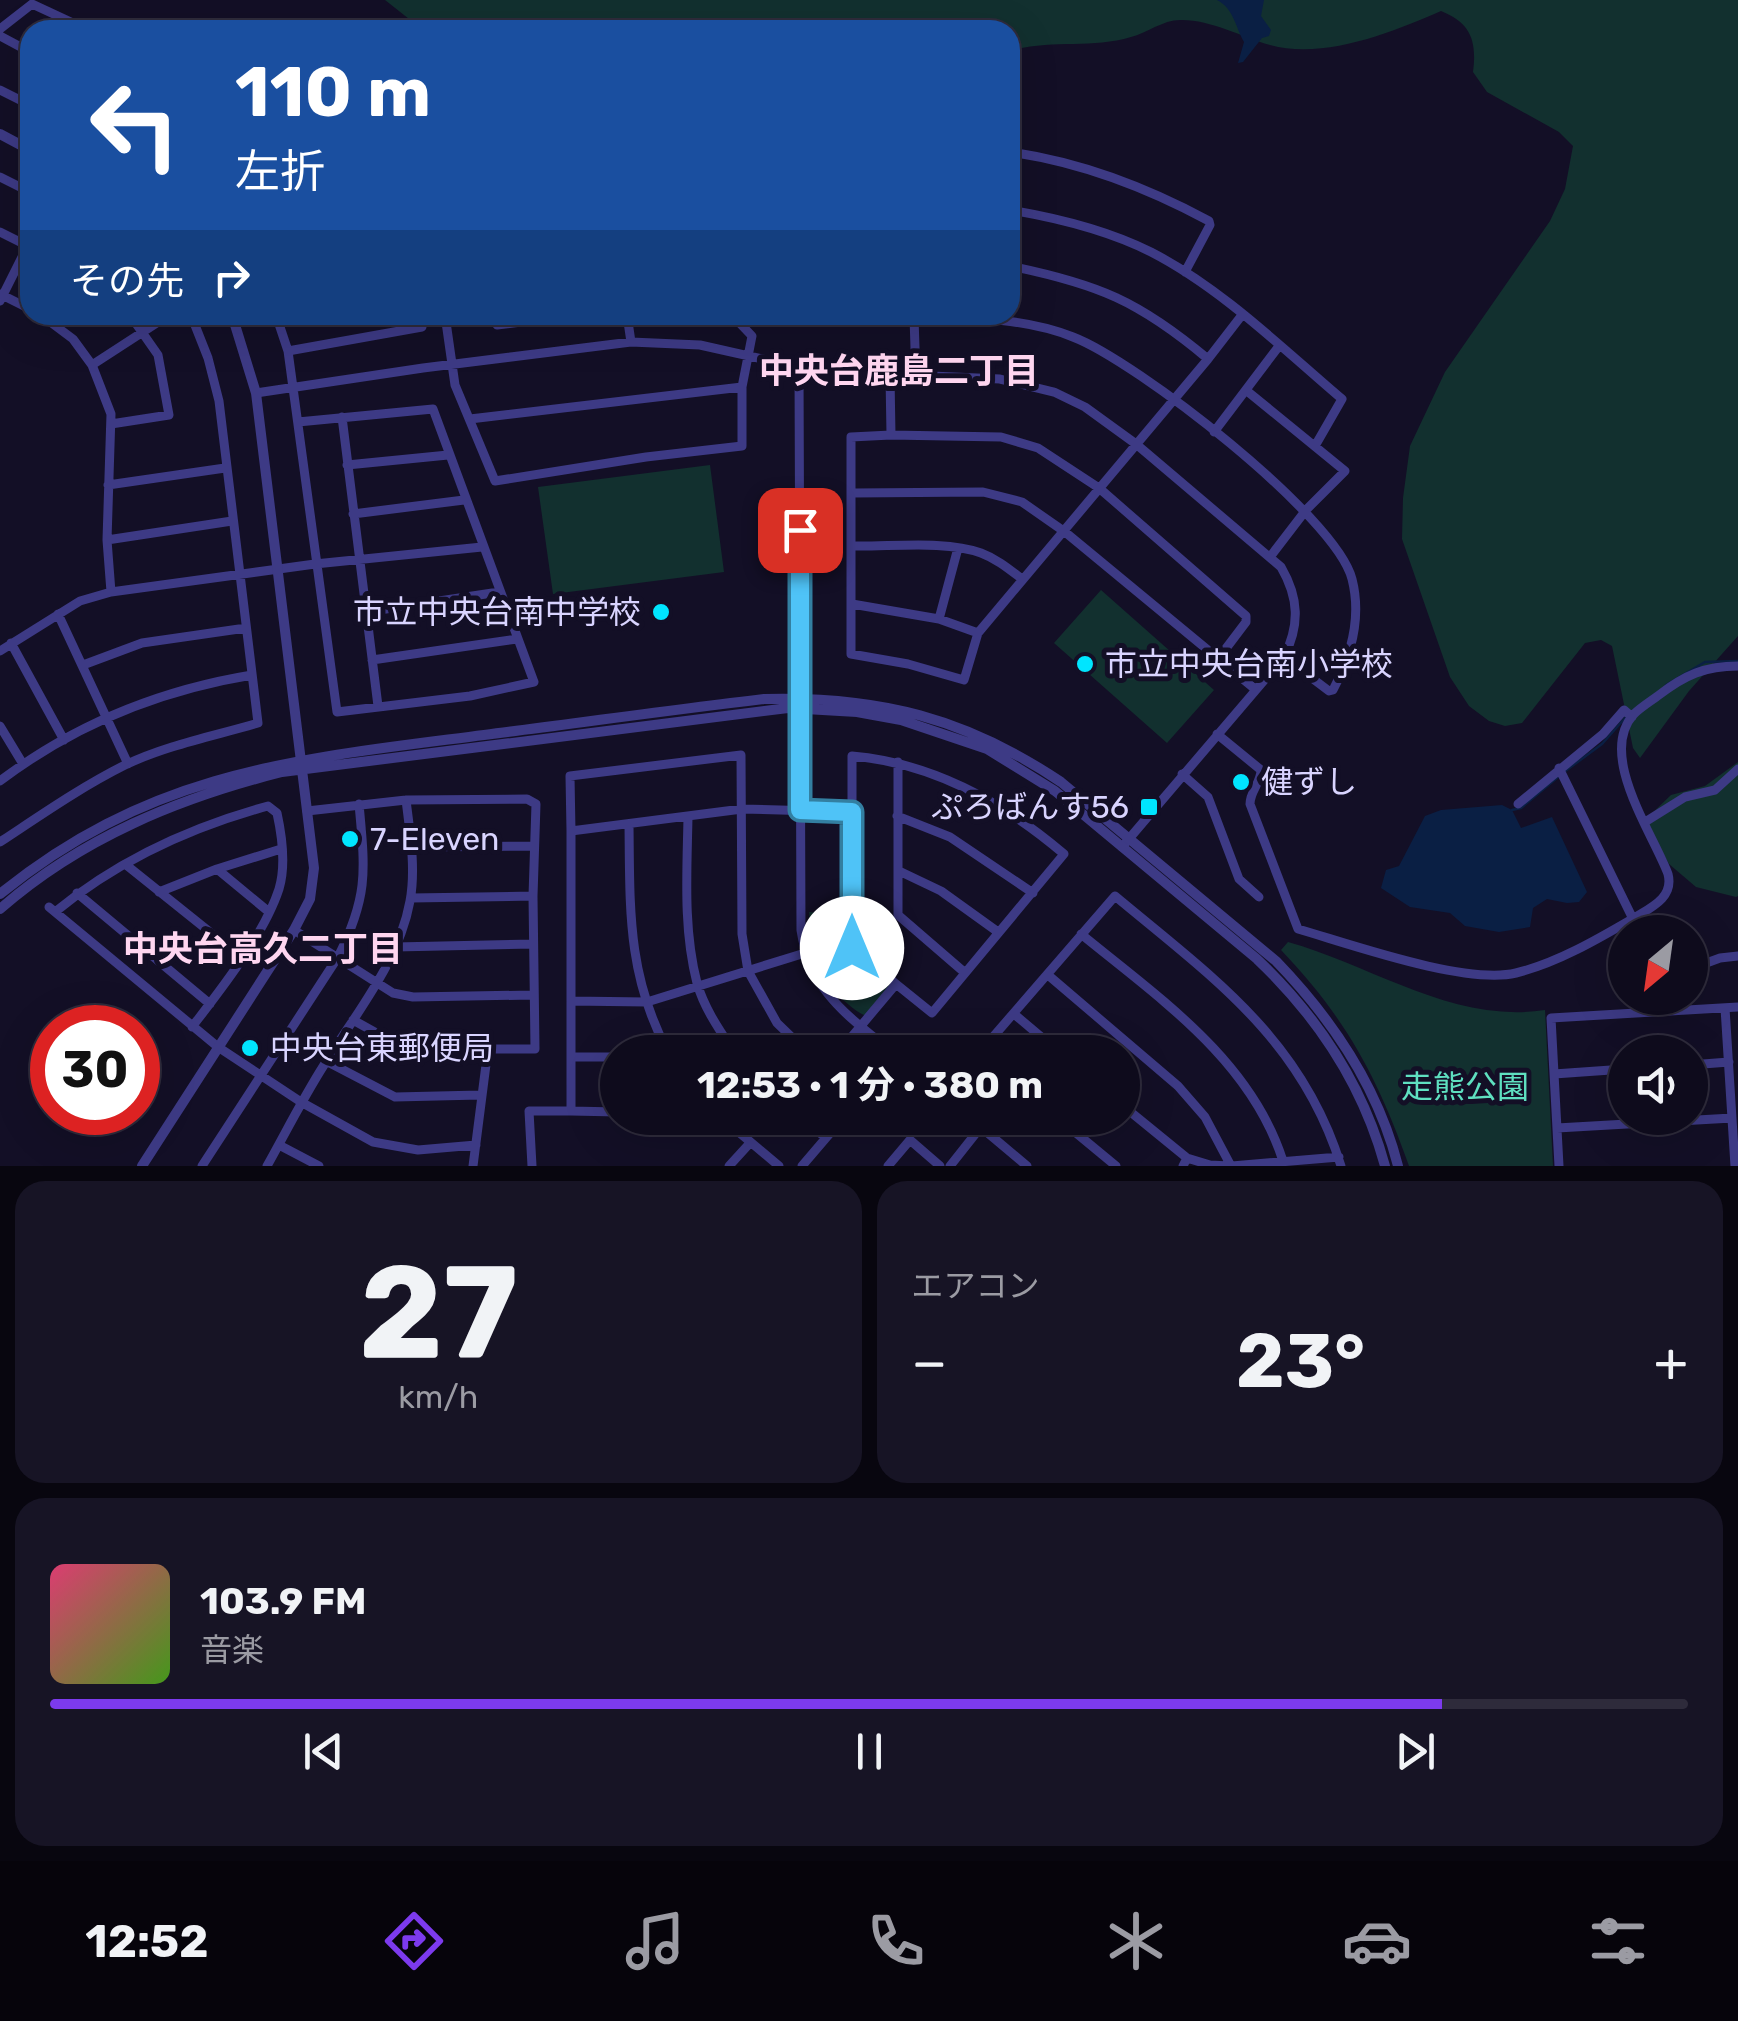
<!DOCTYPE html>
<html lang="ja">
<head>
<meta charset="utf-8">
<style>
	body { margin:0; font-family:Rubik,"Noto Sans JP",sans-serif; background:#171425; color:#f1f3f6; height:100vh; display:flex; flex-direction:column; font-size:38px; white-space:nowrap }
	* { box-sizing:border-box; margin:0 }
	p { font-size:32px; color:#9b9ba3 }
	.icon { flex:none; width:55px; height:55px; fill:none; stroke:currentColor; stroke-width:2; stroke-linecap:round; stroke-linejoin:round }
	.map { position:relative; height:1166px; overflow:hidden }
	.details { display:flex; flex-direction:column; gap:15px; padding:15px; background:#08060f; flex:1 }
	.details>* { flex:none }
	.hud { position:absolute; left:20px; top:20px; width:1000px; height:305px; border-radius:30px; box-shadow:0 10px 40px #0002,0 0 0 2px #2e2b3b; background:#1a4fa0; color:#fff; overflow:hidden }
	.needle { width:65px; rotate:209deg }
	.tools { position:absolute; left:1608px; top:915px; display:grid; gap:20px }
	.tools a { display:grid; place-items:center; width:100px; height:100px; border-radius:50%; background:#0e0b1c; box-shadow:0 10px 40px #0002,0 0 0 2px #2e2b3b; font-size:50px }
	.speed { position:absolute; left:30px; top:1005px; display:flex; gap:20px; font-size:50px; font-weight:700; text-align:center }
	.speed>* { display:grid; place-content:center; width:130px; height:130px; border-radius:50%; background:#0e0b1c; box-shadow:0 10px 40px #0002,0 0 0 2px #2e2b3b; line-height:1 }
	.speed .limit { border:15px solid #d22; background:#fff; color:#111 }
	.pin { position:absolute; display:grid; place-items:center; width:85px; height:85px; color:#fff; margin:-42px; border-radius:20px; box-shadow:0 5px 15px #0006 }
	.me { position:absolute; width:110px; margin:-55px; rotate:0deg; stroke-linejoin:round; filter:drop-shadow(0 0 8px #0008) }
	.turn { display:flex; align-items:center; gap:35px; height:210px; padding:0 50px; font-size:45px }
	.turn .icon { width:130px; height:130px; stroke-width:2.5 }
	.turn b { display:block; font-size:70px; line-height:85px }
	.then { display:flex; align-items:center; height:95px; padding:0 50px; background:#0003; gap:20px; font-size:38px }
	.big { font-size:75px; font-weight:700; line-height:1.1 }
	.details .card { flex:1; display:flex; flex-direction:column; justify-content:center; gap:15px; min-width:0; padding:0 35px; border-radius:30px; background:#171425 }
	.details .dial { align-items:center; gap:0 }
	.dial b { font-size:130px; line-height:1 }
	.song { display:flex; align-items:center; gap:30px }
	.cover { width:120px; height:120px; border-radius:15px; background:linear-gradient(135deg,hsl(340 70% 55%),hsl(100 70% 35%)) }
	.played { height:10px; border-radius:5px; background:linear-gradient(90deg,#7c3aed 85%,#2e2b3b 85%) }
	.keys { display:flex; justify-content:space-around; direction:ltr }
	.heat { display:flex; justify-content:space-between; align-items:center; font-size:55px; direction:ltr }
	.details .tiles { flex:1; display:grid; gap:15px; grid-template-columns:1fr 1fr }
	.card:last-child { grid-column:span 2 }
	.trip { position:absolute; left:600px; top:1035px; width:540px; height:100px; border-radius:50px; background:#0e0b1c; box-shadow:0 10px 40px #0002,0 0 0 2px #2e2b3b; font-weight:700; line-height:100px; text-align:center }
	.dock { display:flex; height:160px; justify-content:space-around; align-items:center; background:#06040b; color:#9b9ba3 }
	.dock .icon { width:70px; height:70px }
	.dock .selected { color:#7c3aed }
	.dock b { font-size:45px; color:#f1f3f6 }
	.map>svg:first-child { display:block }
	.green { fill:#12302f }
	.water { fill:#0a1f44 }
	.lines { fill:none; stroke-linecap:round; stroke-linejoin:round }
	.stream { stroke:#0a1f44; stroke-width:2.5 }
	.minor { stroke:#3d3a85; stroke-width:9 }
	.tertiary { stroke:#3d3a85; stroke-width:10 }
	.route-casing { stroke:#337fa1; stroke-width:25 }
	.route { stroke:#4fc3f7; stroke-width:18 }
	.poi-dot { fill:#00e5ff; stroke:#130f26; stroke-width:4 }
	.labels { text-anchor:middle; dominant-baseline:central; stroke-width:10; stroke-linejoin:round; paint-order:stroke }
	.poi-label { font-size:32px; fill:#d9d4ff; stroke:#130f26; text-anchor:start }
	.park-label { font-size:32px; fill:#5fe0c0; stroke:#130f26 }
	.neighbourhood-label { font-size:35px; font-weight:bold; fill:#ffd6f0; stroke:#130f26 }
</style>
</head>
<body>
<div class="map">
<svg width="1738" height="1166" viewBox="0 0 1738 1166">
	<rect width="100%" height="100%" fill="#130f26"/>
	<path class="green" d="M 385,0 L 1738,0 L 1738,636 L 1689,691 L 1640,758 L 1633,748 L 1612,646 L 1601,640 L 1585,643 L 1522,723 L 1505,726 L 1489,721 L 1469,706 L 1450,677 L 1402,539 L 1403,498 L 1410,446 L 1445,372 L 1550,221 L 1565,189 L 1573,146 L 1559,132 L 1487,92 L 1473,72 C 1477,41 1471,23 1441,11 C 1393,32 1324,60 1270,45 C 1242,37 1211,20 1182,20 C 1164,19 1147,33 1131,37 C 1091,49 1050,39 1010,51 L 1010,30 L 423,30 Z
		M 710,465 L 724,572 L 553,594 L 538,487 Z
		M 1101,590 L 1214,690 L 1167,743 L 1054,643 Z
		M 1738,762 L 1738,896 L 1736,897 L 1696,887 L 1669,864 L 1645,820 L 1671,795 L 1705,786 Z
		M 809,912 L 847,914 L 849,950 L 890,983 L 890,988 L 866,1016 C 842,1005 816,972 811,946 C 809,935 810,923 809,912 Z
		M 1288,942 C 1374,966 1453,1024 1545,1010 L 1553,1166 L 1409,1166 C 1378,1078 1346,1018 1281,950 Z"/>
	<path class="water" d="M 1217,0 L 1264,0 L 1261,16 L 1271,30 L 1269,36 L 1262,38 L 1243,62 L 1238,63 L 1244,42 C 1235,26 1234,9 1217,0 Z
		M 1502,805 L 1512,810 L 1521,828 L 1552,817 L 1587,892 L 1579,902 L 1567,903 L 1547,899 L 1533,908 L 1530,927 L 1499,932 L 1465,926 L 1450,913 L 1410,907 L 1381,888 L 1386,870 L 1399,866 L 1425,816 L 1441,810 Z"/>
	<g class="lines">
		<path class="stream" d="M 1666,685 L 1705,662 L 1738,661
			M 1564,772 L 1602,744 L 1625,718
			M 1512,810 L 1521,808 L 1558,777"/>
		<path class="minor" d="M 0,29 L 32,4 L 88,30
			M 0,36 L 30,52
			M 0,90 L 30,105
			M 1010,152 C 1081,162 1146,187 1209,221 L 1210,225 L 1185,272
			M 0,177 L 30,192
			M 1010,210 C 1058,218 1107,230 1151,252 C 1221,288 1282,348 1342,399 L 1315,446
			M 0,232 L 30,247
			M 1010,266 C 1098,284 1139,301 1208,359
			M 0,294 L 30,309
			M 0,301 L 30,241
			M 41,315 L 73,339 L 92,365 L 111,414 L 107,540 L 111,592
			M 276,315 L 288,351 L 337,712 L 470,696 L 534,682 L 433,409 L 298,422
			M 445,315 L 455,385 L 495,481 L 646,457 L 742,446 L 742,387 L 752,336 L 732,315
			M 491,315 L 497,325 L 576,315
			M 627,315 L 631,342
			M 288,351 L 422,327 L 420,315
			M 92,365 L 169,315
			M 799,368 L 801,930 C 810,991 847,1015 892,1052
			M 890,376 L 891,435 L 851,437 L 851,654 L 908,664 L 964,680 L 978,633 L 1208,359 L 1242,315
			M 916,378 L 914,317 C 968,318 1023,317 1073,337 C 1136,361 1336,516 1352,579 C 1362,618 1351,656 1333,690 L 1329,691 L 1284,657
			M 1247,391 L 1345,471 L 1306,510 L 1270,557
			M 256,393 L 423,368 L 631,342 L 700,345 L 816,371 L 1000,379 L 1054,392 L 1085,407 L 1136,444 L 1281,567 C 1299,598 1300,625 1284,657 L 1122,847
			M 342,417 L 378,706
			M 470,419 L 742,387
			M 111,424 L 169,415 L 158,355 L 130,315
			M 1214,432 L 1279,346
			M 891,435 L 1001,437 L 1038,448 L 1099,488 L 1246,616 L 1246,622 L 1218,659
			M 347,465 L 448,455
			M 108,485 L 225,468
			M 853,493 L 983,492 L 1022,502 L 1065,532 L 1255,689
			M 353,514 L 464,500
			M 107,540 L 232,521
			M 852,546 C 890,547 946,540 981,553 C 997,559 1009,569 1022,579
			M 852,604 L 939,619 L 978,633
			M 366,612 L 499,592
			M 58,614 L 128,764
			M 939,619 L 958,548
			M 11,643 L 64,740
			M 0,651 L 80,601 L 111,592 L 315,564 L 482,547
			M 372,660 L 517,639
			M 83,665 L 142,643 L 246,628
			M 0,726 L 23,764
			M 1217,734 L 1261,770 C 1261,783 1250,791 1250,804 L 1298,929 C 1350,944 1465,985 1516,973 C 1557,963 1598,939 1634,918 C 1652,907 1674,897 1668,874 C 1652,832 1597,754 1634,714 C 1641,707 1651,701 1659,695 C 1685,675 1705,666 1738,666
			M 898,762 L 898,915 L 964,972
			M 1559,768 L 1633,919
			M 1182,774 L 1208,797 L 1239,879 L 1259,897
			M 0,781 C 74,725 161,690 252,675
			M 1518,804 L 1603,734 L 1624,710 L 1632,717
			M 307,811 L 406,800 L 527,799 L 536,804 L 533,896 L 535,1049 L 488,1049 L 473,1166
			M 897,816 L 950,837 L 1033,893
			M 688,817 C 687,872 683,929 697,983 C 704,1008 720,1031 734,1052
			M 1645,822 L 1685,797 L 1715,790 L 1738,769
			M 629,824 C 630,909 627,975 668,1052
			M 0,842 C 41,815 81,787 125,765 C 167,745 214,736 258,723 L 219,401 L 208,358 L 191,315
			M 411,847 L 534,846
			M 125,864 L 241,957
			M 217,869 L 269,912
			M 899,871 L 941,891 L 998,932
			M 159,892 L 217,869 L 281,849
			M 77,893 L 210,1004
			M 411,898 L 533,896
			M 49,907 L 218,1047 L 301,1102 L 373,1142 L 418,1150 L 476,1145
			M 55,912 C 117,861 191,827 268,806 L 277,813 C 282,836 286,866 279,889 C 264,935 221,989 192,1027
			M 294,930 L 393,993 L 413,997 L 532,995
			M 1081,934 C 1159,998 1251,1060 1283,1161
			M 395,947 L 533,944
			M 1690,969 L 1720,958 L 1738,956
			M 1048,975 L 1178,1086 L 1205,1117 L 1231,1166
			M 571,1001 L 647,1002 L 805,953
			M 1725,1008 L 1735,1166
			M 1014,1014 L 1059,1052
			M 353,1020 L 396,1044 L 411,1049 L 488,1049
			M 807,1052 L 777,1023 L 748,971 L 742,934 L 741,755 L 570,776 L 571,831 L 742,809 L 852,812
			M 839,1052 L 896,984 L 932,1013 L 1064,854 C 1003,802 933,763 852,756 L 852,947 L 896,984
			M 980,1052 L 1115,896 C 1212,977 1302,1039 1341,1166
			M 572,1057 L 618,1057
			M 326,1061 L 395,1097 L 480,1095
			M 1690,1065 L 1729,1062
			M 1554,1074 L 1625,1069
			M 1122,1105 L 1187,1158
			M 571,1111 L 618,1112
			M 722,1118 L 779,1166
			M 802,1118 L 826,1138
			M 970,1118 L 1027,1166
			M 1058,1118 L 1116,1166
			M 1557,1128 L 1732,1118
			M 279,1145 L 319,1166
			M 202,1166 L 338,957 C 369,895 365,870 359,804
			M 267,1166 C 286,1132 303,1098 324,1065 C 356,1013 399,962 410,901 C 416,869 410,833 406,800
			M 532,1166 L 529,1111 L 571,1111 L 571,831
			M 729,1166 L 750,1143
			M 802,1166 L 843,1118
			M 888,1166 L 910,1140 L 940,1166
			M 950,1166 L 988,1118
			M 1183,1166 L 1187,1158 L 1210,1165 L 1229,1166
			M 1232,1166 L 1339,1157
			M 1559,1166 L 1551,1018 L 1738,1007"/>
		<path class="tertiary" d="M 0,134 L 30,150
			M 0,894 C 153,770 298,759 484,735 C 578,723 671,710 764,699 C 879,696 966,718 1061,782 L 1276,961 C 1332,1019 1378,1087 1398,1166
			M 0,909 C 81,838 179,798 282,772 L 788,708 L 857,712 L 901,720 L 987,749 L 1055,791 L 1257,959 C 1317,1016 1363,1085 1385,1166
			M 142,1166 L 294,930 L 310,899 L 314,868 L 256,393 L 232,315"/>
	</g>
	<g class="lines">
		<defs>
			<path id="route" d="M 800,530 L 800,810 L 852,812 L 852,948"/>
		</defs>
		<use href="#route" class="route-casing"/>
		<use href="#route" class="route"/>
	</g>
	<g class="poi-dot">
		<circle cx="661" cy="612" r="10"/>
		<circle cx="1085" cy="664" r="10"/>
		<circle cx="1241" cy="782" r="10"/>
		<rect x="1139" y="797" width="20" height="20" rx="5"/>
		<circle cx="350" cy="839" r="10"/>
		<circle cx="250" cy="1048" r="10"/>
	</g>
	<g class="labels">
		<g class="poi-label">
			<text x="641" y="612" text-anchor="end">市立中央台南中学校</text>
			<text x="1105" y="664">市立中央台南小学校</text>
			<text x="1261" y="782">健ずし</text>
			<text x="1129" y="807" text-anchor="end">ぷろばんす56</text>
			<text x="370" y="839">7-Eleven</text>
			<text x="270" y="1048">中央台東郵便局</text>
		</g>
		<g class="park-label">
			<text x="1465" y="1087">走熊公園</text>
		</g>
		<g class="neighbourhood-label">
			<text x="899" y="371">中央台鹿島二丁目</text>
			<text x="263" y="949">中央台高久二丁目</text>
		</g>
	</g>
</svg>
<div class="tools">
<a><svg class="needle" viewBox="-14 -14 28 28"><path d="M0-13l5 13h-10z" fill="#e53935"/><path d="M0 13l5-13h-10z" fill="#9b9ba3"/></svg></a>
<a><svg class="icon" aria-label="sound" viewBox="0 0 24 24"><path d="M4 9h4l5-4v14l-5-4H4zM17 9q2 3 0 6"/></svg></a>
</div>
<div class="speed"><div class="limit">30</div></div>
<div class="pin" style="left:800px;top:530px;background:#d93025"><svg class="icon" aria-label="arrive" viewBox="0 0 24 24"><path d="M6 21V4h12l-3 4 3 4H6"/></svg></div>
<svg class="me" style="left:852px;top:948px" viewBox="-20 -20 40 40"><circle r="19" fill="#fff"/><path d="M0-13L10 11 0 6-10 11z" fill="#4fc3f7"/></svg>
<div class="trip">12:53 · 1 分 · 380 m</div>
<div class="hud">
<div class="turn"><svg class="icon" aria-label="left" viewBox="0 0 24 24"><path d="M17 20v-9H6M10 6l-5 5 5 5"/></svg><div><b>110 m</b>左折</div></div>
<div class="then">その先<svg class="icon" aria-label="right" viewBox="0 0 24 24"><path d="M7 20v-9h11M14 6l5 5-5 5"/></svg></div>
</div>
</div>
<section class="details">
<div class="tiles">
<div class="card dial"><b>27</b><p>km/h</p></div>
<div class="card"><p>エアコン</p>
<div class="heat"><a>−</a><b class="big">23°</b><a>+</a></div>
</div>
<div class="card">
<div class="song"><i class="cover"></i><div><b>103.9 FM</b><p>音楽</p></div></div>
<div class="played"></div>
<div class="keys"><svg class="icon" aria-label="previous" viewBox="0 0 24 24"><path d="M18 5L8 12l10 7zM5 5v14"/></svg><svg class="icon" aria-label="pause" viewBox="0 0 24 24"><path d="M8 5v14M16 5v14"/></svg><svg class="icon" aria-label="next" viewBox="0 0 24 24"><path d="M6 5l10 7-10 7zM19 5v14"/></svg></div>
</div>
</div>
</section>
<nav class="dock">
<b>12:52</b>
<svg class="icon selected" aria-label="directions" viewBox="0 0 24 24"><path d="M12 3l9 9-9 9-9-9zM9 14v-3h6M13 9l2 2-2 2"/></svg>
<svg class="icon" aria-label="music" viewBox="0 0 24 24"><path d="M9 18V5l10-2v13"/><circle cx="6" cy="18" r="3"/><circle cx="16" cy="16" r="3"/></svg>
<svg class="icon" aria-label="phone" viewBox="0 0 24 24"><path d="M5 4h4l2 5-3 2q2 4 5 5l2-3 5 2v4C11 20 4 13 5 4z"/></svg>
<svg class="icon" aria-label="climate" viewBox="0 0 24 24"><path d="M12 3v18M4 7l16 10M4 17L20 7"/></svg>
<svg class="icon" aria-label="car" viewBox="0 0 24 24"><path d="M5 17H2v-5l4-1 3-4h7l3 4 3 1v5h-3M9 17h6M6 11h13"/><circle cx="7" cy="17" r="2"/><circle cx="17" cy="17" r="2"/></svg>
<svg class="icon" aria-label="filters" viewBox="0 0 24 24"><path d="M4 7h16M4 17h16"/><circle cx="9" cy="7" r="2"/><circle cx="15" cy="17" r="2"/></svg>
</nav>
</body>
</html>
